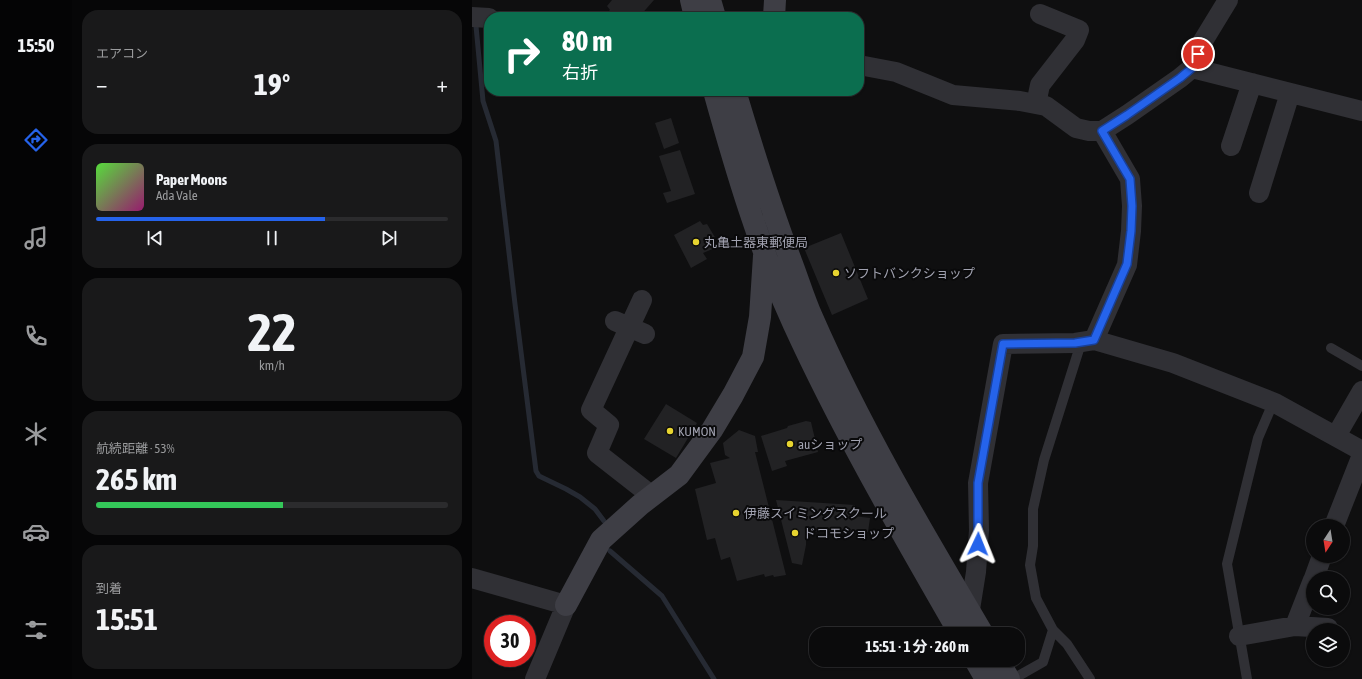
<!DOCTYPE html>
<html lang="ja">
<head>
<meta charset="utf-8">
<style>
	body { margin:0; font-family:"Asap Condensed","Noto Sans JP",sans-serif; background:#19191a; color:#f1f3f6; height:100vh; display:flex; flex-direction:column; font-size:15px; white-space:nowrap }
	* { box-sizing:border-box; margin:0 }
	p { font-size:13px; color:#9a9b9d }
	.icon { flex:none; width:22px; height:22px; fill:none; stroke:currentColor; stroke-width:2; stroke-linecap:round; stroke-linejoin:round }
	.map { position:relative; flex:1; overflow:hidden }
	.sheet { display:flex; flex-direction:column; gap:10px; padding:10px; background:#060607; width:400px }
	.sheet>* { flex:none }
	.top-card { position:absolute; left:12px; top:12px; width:380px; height:84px; border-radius:16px; box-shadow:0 1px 3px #0004,0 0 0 1px #2b2b2d; background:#0b6e4f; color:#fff; overflow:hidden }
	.needle { width:26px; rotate:192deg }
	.tools { position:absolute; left:834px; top:519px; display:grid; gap:8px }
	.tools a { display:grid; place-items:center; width:44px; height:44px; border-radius:50%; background:#0b0b0c; box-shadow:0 1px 3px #0004,0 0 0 1px #2b2b2d; font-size:20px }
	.speed { position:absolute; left:12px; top:615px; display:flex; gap:8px; font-size:20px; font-weight:700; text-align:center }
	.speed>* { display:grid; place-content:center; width:52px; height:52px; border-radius:50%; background:#0b0b0c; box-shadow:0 1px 3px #0004,0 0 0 1px #2b2b2d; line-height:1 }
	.speed .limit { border:6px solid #d22; background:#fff; color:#111 }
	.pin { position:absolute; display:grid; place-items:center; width:34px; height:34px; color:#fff; margin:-17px; border:2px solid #fff; border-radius:50%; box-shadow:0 1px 4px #0007 }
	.me { position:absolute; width:44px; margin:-22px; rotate:2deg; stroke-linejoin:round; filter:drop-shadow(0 0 3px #0008) }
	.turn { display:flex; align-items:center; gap:14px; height:84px; padding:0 12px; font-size:18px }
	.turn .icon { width:52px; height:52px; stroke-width:2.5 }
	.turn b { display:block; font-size:28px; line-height:34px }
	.big { font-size:30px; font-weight:700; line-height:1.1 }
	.sheet .widget { flex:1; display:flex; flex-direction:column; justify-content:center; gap:6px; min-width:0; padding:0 14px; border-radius:16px; background:#19191a }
	.sheet .dial { align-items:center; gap:0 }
	.dial b { font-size:52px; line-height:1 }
	.song { display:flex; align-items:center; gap:12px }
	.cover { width:48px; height:48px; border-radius:6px; background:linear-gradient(135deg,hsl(110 70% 55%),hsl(320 70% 35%)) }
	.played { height:4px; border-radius:2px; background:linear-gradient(90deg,#2563eb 65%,#2b2b2d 65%) }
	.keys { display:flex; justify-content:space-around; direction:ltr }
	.heat { display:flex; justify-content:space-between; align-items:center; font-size:22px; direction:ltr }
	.charge { height:6px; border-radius:3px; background:linear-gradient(90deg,#34c759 53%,#2b2b2d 0) }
	.trip { position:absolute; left:337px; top:627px; width:216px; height:40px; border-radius:16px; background:#0b0b0c; box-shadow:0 1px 3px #0004,0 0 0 1px #2b2b2d; font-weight:700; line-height:40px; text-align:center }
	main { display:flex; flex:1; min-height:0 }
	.tab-bar { display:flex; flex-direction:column; width:72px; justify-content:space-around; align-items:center; background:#040405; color:#9a9b9d }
	.tab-bar .icon { width:28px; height:28px }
	.tab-bar .selected { color:#2563eb }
	.tab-bar b { font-size:18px; color:#f1f3f6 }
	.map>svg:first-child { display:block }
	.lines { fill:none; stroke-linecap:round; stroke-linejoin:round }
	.stream { stroke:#262a33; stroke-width:5 }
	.building { fill:#222224 }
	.lane { stroke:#303035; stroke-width:10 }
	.street { stroke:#303035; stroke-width:20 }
	.secondary { stroke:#3e3e45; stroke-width:22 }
	.route-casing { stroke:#184099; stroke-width:10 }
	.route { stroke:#2563eb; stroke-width:7 }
	.poi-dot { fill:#e7d430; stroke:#0a0a0b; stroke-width:1.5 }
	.labels { text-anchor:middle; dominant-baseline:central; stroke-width:4; stroke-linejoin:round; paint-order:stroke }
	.poi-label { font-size:13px; fill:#a1a2b0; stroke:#0a0a0b; text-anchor:start }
</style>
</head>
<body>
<main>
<nav class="tab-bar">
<b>15:50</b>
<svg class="icon selected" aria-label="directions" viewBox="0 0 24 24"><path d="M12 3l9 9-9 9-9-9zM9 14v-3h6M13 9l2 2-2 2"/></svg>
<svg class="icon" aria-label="music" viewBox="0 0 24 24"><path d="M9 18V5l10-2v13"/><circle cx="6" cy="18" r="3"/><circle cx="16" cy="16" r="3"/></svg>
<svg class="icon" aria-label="phone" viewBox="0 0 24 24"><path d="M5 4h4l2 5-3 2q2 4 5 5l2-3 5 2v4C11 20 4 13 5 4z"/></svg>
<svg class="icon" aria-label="climate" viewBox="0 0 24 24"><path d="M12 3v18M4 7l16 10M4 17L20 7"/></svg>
<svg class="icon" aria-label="car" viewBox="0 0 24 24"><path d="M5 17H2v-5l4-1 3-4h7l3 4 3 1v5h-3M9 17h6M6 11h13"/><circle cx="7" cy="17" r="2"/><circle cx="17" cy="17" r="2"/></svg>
<svg class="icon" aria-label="filters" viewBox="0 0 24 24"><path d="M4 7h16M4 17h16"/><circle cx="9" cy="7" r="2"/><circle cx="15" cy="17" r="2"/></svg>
</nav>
<section class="sheet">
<div class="widget"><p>エアコン</p>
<div class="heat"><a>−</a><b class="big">19°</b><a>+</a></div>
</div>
<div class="widget">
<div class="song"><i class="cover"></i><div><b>Paper Moons</b><p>Ada Vale</p></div></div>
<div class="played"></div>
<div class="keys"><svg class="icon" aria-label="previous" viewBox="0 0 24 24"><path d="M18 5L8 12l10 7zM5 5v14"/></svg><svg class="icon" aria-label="pause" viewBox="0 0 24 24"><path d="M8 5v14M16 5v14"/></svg><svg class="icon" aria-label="next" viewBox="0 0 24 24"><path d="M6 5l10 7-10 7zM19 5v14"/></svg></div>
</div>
<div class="widget dial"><b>22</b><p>km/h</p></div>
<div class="widget"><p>航続距離 · 53%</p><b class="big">265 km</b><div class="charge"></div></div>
<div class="widget"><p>到着</p><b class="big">15:51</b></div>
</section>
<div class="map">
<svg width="890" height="679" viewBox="0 0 890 679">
	<rect width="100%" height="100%" fill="#0f0f10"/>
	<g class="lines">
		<path class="stream" d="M 4,26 L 11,101 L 24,141 L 43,304 L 64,471 L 67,476 L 94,489 L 108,497 L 123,509 L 132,521
			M 138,551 L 190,596 L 242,679"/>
	</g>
	<path class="building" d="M 140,0 L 182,0 L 167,17 L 132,17 L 131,16 L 138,10 L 135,6 Z
		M 199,118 L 207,143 L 192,149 L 183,123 Z
		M 208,150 L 223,194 L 195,203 L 191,193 L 199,191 L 187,156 Z
		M 228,221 L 231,225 L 235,224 L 244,239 L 240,242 L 243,248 L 231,253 L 235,259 L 219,268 L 202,235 Z
		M 369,233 L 396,299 L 360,315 L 332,248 Z
		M 194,404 L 225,423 L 204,458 L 172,439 Z
		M 334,421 L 339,422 L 346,452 L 313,461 L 315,466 L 300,471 L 289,436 L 315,428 L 316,426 Z
		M 267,430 L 283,436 L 286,452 L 283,452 L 314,575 L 302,577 L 301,575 L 293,577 L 292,574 L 265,581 L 258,557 L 249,560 L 243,538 L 235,540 L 223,489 L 244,483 L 238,463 L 258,458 L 253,455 L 251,443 Z
		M 304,500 L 383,505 L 382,516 L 398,518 L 396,532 L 381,530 L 381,534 L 334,531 L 334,545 L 330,565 L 320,563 Z"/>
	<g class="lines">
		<path class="lane" d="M 859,348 L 890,366
			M 581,630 L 564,598 L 558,565 L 561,546 L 561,509 L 572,460 L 609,343
			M 541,679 L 571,662 L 581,630 L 595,644 L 618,679
			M 775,679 L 755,564 L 786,438 L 801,403"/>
		<path class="street" d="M 0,17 L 17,18
			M 387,65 L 424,72 L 481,95 L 548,101 L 574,106 L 604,128 L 617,131 L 630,131 L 655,115 L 708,78 L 720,68 L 731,41 L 756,0
			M 720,68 L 890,111
			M 564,104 L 568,85 L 603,40 L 607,30 L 568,14
			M 630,131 L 658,179 L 660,206 L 659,231 L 655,265 L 622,340 L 701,363 L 803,403 L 890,451
			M 759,146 L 780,83
			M 787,193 L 818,93
			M 170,300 L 119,410 L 137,425 L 125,453 L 180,496
			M 143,321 L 173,334
			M 864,436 L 890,391
			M 862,526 L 890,455
			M 0,578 L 94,605 L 63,679
			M 842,578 L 850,556
			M 496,622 L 504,572 L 507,530 L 506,483 L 531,344 L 603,343 L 622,340
			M 823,626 L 841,580
			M 767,636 L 823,626 L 856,628"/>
		<path class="secondary" d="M 219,0 L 223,17
			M 238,0 L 243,17
			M 302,17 L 303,0
			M 242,91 C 264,170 288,251 322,325 C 371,432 430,533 488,634
			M 263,91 C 280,148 298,205 319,261 C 326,279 332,299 340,317 C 388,427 450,531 511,634
			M 94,605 L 129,540 L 168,505 L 207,475 L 240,430 L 261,395 L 281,357 L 288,317 L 292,256
			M 503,660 L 514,679
			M 526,660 L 537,679"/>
	</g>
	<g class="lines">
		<defs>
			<path id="route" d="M 506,544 L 506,483 L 531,344 L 603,343 L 622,340 L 655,264 L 659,231 L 660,206 L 658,179 L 630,131 L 655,115 L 708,78 L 720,68 L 726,54"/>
		</defs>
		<use href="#route" class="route-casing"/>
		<use href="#route" class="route"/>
	</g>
	<g class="poi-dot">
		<circle cx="224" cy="242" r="4"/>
		<circle cx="364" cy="273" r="4"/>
		<circle cx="198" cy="431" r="4"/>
		<circle cx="318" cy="444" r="4"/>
		<circle cx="264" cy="513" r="4"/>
		<circle cx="323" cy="533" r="4"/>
	</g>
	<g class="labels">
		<g class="poi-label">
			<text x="232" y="242">丸亀土器東郵便局</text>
			<text x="372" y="273">ソフトバンクショップ</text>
			<text x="206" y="431">KUMON</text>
			<text x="326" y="444">auショップ</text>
			<text x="272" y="513">伊藤スイミングスクール</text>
			<text x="331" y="533">ドコモショップ</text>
		</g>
	</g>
</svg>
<div class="tools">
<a><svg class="needle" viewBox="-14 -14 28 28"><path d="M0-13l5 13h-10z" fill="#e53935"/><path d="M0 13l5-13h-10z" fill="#9a9b9d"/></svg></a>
<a><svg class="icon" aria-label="search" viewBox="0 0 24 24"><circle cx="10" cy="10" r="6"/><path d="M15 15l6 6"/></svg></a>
<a><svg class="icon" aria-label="layers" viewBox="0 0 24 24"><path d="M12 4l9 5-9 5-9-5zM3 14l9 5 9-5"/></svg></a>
</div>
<div class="speed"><div class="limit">30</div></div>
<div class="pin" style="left:726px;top:54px;background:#d93025"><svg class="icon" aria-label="arrive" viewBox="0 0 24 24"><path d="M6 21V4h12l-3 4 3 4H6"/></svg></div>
<svg class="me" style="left:506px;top:544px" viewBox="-20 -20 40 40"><path d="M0-17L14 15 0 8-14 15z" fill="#2563eb" stroke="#fff" stroke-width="4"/></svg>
<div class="trip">15:51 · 1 分 · 260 m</div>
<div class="top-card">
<div class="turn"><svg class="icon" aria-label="right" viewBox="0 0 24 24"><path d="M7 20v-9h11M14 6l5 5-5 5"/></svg><div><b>80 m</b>右折</div></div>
</div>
</div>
</main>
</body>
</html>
